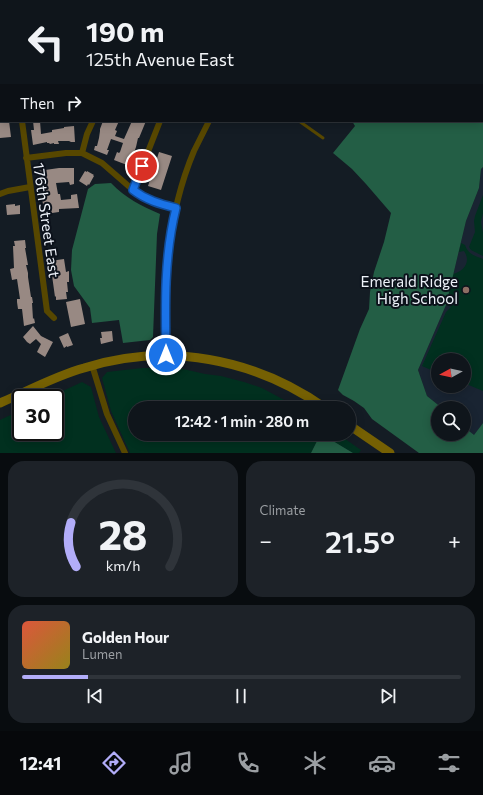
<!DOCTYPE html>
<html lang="en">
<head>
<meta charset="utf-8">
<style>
	body { margin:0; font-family:Commissioner,sans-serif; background:#1d2228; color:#f1f3f6; height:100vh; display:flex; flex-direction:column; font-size:15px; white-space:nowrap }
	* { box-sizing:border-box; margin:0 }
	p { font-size:13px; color:#9b9fa3 }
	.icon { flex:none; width:22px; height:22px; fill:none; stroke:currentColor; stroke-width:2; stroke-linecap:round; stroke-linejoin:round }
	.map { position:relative; height:453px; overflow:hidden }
	.sheet { display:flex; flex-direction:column; gap:8px; padding:8px; background:#080c0f; flex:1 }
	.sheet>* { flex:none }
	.guide { position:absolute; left:0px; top:0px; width:483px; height:122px; box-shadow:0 2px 10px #0003,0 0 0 1px #2f343a; background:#0f151b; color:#f1f3f6; overflow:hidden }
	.needle { width:26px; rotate:262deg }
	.tools { position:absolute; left:431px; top:353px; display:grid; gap:8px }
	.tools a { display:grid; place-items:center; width:40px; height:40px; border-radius:50%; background:#0f151b; box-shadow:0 2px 10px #0003,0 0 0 1px #2f343a; font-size:20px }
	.speed { position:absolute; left:12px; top:389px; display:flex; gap:8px; font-size:20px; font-weight:700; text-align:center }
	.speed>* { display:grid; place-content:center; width:52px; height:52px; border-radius:50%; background:#0f151b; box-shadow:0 2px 10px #0003,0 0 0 1px #2f343a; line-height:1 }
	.speed .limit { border:2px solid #111; border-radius:6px; background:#fff; color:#111 }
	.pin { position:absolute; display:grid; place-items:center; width:34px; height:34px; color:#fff; margin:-17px; border:2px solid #fff; border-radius:50%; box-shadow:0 1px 4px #0007 }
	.me { position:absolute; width:44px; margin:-22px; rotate:0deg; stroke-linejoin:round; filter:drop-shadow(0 0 3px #0008) }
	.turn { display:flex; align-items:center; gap:14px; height:84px; padding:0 20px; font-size:18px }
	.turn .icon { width:52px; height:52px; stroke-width:2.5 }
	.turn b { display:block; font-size:28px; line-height:34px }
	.then { display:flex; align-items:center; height:38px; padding:0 20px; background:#0003; gap:8px; font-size:15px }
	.big { font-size:30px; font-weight:600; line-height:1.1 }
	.sheet .tile { flex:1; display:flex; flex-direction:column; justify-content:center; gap:6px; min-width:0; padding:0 14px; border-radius:16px; background:#1d2228 }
	.sheet .dial { align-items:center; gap:0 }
	.dial svg { height:104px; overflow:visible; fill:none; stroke:#2f343a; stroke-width:7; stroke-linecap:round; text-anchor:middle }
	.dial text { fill:#f1f3f6; stroke:none }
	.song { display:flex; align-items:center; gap:12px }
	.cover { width:48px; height:48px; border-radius:6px; background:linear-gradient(135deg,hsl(10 70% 55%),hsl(50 70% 35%)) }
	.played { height:4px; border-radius:2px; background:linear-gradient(90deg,#b2adf9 15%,#2f343a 15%) }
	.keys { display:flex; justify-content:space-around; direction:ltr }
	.heat { display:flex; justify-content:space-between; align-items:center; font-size:22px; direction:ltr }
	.sheet .tiles { flex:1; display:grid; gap:8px; grid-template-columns:1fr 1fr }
	.tile:last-child { grid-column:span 2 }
	.trip { position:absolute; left:128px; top:401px; width:228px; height:40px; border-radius:20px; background:#0f151b; box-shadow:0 2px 10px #0003,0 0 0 1px #2f343a; font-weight:600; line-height:40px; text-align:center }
	.menu { display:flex; height:64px; justify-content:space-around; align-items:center; background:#06080b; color:#9b9fa3 }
	.menu .icon { width:28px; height:28px }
	.menu .selected { color:#b2adf9 }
	.menu b { font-size:18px; color:#f1f3f6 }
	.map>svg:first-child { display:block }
	.built { fill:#192432; fill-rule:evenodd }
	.green { fill:#01301f }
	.forest { fill:#235e45 }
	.building { fill:#988983 }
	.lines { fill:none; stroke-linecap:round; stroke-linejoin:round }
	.lane { stroke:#574700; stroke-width:3 }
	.street { stroke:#574700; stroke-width:6 }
	.secondary { stroke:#756003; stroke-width:9 }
	.route-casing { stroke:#114b97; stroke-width:10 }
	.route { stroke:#1a73e8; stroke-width:7 }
	.education-dot { fill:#8d6e63; stroke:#0c121b; stroke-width:1.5 }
	.labels { text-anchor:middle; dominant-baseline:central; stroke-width:4; stroke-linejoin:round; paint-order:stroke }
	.street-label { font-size:15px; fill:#edf2f9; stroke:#0c121b }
	.poi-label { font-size:15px; fill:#edf2f9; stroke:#0c121b; text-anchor:end }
</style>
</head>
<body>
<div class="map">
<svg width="483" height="453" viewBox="0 0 483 453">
	<rect width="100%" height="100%" fill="#141c24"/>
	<path class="built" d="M 483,167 L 483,423 L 474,436 L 464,427 L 464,408 L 442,408 L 427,396 L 418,370 L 446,305 L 466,221 L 479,188 L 481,169 ZM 438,360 L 464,360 L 464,386 L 438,386 Z"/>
	<path class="green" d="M 483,195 L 483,213 L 481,222 L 483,233 L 483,256 L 471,250 L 469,247 L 475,232 L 474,221 L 475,216 Z
		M 461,243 L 465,245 C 468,254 475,256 483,259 L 483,391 L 464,383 L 464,360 L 438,360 L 438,373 L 422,366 L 446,312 L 451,307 L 446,305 L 453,274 C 465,271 471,261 464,251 L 459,252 Z
		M 142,368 L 179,368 L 205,374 L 221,376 L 244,382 L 262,388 L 299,408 L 135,408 L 135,434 L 338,434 L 361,450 L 359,453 L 353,453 L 333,441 L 318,439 L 311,453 L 130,453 L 111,411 L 102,378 L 107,372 Z
		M 82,382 L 91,387 L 99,417 L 116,453 L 0,453 L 0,420 L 21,410 L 21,432 L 55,432 L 55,398 L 48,398 Z"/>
	<path class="forest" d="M 317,0 L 483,0 L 483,167 L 481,169 L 479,188 L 466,221 L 446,305 L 418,370 L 427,396 L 442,408 L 438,408 L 438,434 L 464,434 L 464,427 L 474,435 L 483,423 L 483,453 L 419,453 L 372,419 L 364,408 L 354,401 L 343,395 L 338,390 L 360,329 L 369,309 L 370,292 L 374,272 L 384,242 L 391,213 L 366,184 L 352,169 L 333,153 L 355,126 L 352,121 L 482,121 L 482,1 L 316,1 Z
		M 111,183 C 125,198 142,206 160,214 L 157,234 L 153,337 L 150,340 L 123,343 L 119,320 L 92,323 L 90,308 L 74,286 L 71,270 L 72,250 L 88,189 L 95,184 Z
		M 318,439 L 333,441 L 353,453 L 311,453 Z"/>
	<path class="building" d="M 0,121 L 9,121 L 11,137 L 0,138 Z
		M 33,121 L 40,121 L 41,134 L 52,132 L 52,130 L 64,128 L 64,127 L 74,126 L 75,142 L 71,142 L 69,141 L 58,141 L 59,144 L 54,144 L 54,143 L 50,144 L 49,143 L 47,143 L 47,142 L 33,145 L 31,130 L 34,130 Z
		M 103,121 L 119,121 L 115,130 L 117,131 L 115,136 L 124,139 L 132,121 L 146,121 L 139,138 L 138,138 L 136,147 L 130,164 L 127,163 L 127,165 L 114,160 L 117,152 L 119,153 L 120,152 L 123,143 L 111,139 L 107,150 L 109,150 L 107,155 L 94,150 L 95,146 L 97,146 L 99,138 L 100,131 L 100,129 Z
		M 159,152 L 172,156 L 161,190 L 148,186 Z
		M 59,168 L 74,168 L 74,184 L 70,185 L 69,182 L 56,183 L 58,194 L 60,194 L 61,200 L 71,199 L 71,195 L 77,194 L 79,208 L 59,209 L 59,212 L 45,214 L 41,194 L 42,194 L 41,184 L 39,184 L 39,183 L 38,171 Z
		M 85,171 L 87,172 L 87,171 L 94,175 L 93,176 L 94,176 L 89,185 L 88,184 L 87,186 L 79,181 Z
		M 15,204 L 15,206 L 20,205 L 20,214 L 7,215 L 6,205 Z
		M 25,240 L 26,248 L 25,248 L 28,265 L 26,265 L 28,273 L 28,277 L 31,297 L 32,297 L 33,303 L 32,303 L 33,319 L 34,318 L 35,323 L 24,326 L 22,309 L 18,309 L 17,302 L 17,299 L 20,299 L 17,279 L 12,280 L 10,269 L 14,268 L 13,246 L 15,246 L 14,241 Z
		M 64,259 L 66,272 L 69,271 L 69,282 L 67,282 L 68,292 L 66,292 L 67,299 L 56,300 L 56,296 L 55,297 L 50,261 Z
		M 80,299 L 85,324 L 71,327 L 66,302 Z
		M 33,326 L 41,336 L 53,342 L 45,357 L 37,352 L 41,344 L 36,339 L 30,344 L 27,342 L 23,337 Z
		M 112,331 L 113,341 L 101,344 L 100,338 L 102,338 L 101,332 Z
		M 68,333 L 73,345 L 67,347 L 67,346 L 64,348 L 59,337 Z"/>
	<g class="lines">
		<path class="lane" d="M 299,121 L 323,138"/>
		<path class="street" d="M 176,0 L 177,1
			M 11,1 L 12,0
			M 84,1 L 85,0
			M 164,1 L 165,0
			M 294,1 L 295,0
			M 22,121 L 47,311 L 54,318
			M 82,153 L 87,134 L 93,121
			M 26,158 L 66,153 L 82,153 L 102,163 L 140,196 L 153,202 L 176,208
			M 133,190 L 160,121
			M 0,194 L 8,191 L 30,187
			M 166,355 C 166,322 164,288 168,255 C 172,220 180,184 194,151 C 199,141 204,131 209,121
			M 92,365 L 107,414 L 125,453"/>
		<path class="secondary" d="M 0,403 C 28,391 55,376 84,368 C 167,342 254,358 325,408
			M 349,425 L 390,453"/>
	</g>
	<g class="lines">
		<defs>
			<path id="route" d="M 142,166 L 133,190 C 146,200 160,204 176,208 C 164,256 165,306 166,355"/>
		</defs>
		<use href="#route" class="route-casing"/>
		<use href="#route" class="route"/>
	</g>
	<circle class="education-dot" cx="466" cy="290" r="4"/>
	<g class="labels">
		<g class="street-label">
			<text transform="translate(47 220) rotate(82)">176th Street East</text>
		</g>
		<g class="poi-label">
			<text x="458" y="281">Emerald Ridge<tspan x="458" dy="17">High School</tspan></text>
		</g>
	</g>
</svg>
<div class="tools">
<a><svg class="needle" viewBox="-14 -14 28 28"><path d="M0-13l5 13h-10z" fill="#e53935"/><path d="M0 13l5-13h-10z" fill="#9b9fa3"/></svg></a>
<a><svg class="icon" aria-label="search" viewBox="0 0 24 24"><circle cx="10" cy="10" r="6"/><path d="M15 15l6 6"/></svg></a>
</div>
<div class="speed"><div class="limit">30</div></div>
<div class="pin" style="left:142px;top:166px;background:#d93025"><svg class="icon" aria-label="arrive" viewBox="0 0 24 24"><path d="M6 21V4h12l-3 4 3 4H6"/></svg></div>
<svg class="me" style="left:166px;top:355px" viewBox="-20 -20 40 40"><circle r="17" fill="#1a73e8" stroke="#fff" stroke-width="3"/><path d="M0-11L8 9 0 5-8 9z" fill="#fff"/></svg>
<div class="trip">12:42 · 1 min · 280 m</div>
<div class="guide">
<div class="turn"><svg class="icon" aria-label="left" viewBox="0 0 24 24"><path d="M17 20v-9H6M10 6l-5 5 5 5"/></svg><div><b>190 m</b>125th Avenue East</div></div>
<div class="then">Then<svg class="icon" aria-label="right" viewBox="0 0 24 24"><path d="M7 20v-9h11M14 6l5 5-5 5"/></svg></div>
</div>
</div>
<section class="sheet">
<div class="tiles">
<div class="tile dial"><svg viewBox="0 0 100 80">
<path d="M14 69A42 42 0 1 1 86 69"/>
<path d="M14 69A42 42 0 0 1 10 35" stroke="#b2adf9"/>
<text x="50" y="56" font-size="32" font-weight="700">28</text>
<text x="50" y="72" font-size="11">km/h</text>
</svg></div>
<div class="tile"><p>Climate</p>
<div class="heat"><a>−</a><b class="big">21.5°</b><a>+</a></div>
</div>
<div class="tile">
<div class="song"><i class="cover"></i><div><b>Golden Hour</b><p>Lumen</p></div></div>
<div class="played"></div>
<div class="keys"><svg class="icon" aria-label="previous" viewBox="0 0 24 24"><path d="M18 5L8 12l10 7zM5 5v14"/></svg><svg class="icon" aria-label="pause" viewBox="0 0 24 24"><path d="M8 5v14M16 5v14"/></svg><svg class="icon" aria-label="next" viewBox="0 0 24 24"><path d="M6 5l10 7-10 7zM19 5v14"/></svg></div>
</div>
</div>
</section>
<nav class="menu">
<b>12:41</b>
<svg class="icon selected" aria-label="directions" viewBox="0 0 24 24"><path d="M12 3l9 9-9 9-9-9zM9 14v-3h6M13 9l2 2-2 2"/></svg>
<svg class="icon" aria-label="music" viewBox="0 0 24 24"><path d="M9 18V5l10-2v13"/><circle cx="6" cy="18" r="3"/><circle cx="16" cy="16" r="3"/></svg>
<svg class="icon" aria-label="phone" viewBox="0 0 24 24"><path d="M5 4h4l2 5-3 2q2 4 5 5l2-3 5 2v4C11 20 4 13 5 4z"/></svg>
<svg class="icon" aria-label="climate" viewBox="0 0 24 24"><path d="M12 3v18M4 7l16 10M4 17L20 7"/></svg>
<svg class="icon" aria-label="car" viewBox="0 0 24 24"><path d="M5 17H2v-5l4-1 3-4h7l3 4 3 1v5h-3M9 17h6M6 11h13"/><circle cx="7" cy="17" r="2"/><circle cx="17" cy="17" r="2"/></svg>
<svg class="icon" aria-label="filters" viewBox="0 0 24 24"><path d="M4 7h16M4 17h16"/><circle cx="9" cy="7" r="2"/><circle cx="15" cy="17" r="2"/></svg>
</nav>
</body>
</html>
